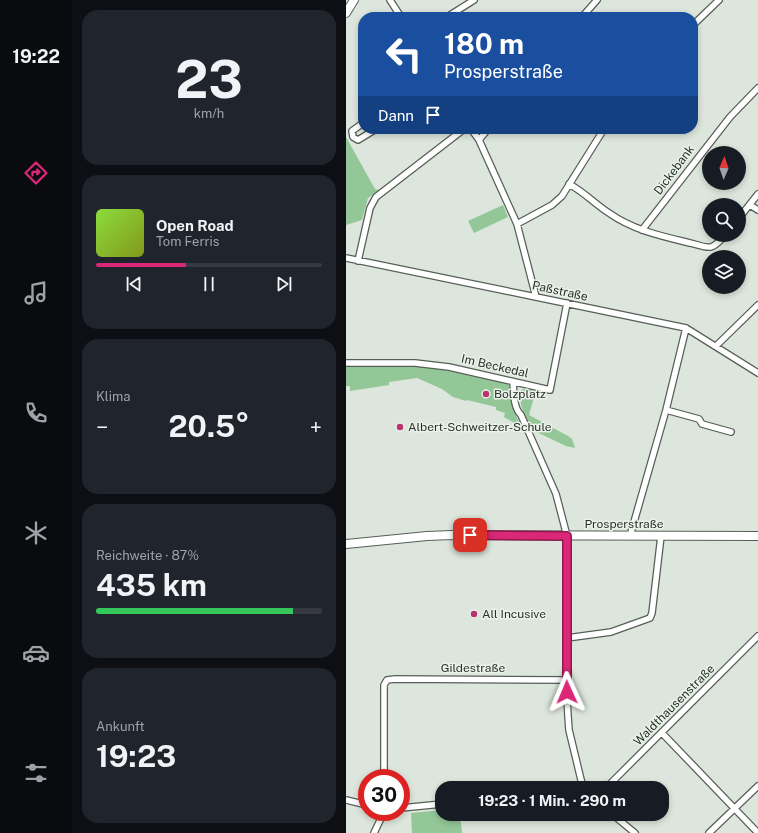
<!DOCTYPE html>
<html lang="de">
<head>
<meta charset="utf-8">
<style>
	body { margin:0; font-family:"Public Sans",sans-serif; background:#20242c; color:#f1f3f6; height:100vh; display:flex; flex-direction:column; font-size:15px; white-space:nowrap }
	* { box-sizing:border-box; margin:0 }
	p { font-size:13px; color:#9ea1a6 }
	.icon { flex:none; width:22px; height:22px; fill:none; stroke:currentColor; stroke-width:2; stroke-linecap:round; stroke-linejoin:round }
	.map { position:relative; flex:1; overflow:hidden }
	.side { display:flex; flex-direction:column; gap:10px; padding:10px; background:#0d0f14; width:274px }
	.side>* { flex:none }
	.guide { position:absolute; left:12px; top:12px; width:340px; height:122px; border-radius:16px; box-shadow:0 2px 6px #0003; background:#1a4fa0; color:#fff; overflow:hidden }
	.needle { width:26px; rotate:2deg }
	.fabs { position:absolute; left:356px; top:146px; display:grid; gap:8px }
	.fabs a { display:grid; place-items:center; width:44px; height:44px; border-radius:50%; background:#171b24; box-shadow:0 2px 6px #0003; font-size:20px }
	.speed { position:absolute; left:12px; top:769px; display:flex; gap:8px; font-size:20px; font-weight:700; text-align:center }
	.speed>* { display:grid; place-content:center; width:52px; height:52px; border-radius:50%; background:#171b24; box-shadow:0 2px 6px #0003; line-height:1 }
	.speed .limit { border:6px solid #d22; background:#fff; color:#111 }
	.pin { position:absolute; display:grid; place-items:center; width:34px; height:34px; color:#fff; margin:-17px; border-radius:8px; box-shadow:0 2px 6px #0006 }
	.me { position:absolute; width:44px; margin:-22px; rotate:359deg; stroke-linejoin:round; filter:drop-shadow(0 0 3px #0008) }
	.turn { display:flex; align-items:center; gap:14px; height:84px; padding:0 20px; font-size:18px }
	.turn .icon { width:52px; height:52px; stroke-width:2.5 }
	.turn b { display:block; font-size:28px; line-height:34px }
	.then { display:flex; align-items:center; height:38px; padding:0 20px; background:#0003; gap:8px; font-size:15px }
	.big { font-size:30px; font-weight:700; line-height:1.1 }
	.side .tile { flex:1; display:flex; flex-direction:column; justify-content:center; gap:6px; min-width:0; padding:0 14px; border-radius:16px; background:#20242c }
	.side .dial { align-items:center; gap:0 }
	.dial b { font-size:52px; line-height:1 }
	.song { display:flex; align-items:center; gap:12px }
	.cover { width:48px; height:48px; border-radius:6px; background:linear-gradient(135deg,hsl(90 70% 55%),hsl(70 70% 35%)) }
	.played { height:4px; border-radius:2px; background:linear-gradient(90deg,#db2777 40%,#363941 40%) }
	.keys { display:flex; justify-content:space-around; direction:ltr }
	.heat { display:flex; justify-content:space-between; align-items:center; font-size:22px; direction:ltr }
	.charge { height:6px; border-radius:3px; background:linear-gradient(90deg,#34c759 87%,#363941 0) }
	.trip { position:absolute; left:89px; top:781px; width:234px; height:40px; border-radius:16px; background:#171b24; box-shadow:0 2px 6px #0003; font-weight:700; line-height:40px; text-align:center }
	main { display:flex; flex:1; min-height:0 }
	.tabs { display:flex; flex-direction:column; width:72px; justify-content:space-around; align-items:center; background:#090b0e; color:#9ea1a6 }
	.tabs .icon { width:28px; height:28px }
	.tabs .active { color:#db2777 }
	.tabs b { font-size:18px; color:#f1f3f6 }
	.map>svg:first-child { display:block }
	.green { fill:#94c797 }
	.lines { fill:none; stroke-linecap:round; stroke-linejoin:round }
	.street-casing { stroke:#565f57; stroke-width:8 }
	.secondary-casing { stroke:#565f57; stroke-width:10 }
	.street { stroke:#fff; stroke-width:5.5 }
	.secondary { stroke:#fff; stroke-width:8 }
	.route-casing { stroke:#8e194d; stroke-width:10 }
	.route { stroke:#db2777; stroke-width:7 }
	.poi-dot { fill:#b93272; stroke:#e9f3e9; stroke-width:1.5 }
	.labels { text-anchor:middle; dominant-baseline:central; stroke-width:3; stroke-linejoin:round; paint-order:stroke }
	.street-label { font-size:12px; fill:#2c302c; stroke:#e9f3e9 }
	.poi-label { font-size:12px; fill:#2c302c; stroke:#e9f3e9; text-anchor:start }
</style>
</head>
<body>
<main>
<nav class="tabs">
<b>19:22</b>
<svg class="icon active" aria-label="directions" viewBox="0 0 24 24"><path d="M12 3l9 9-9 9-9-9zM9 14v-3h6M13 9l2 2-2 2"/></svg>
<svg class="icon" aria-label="music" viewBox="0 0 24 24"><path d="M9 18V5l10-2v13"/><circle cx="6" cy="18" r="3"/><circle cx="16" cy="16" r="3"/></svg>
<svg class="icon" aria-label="phone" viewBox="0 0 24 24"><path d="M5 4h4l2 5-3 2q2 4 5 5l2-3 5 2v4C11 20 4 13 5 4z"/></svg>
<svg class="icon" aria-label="climate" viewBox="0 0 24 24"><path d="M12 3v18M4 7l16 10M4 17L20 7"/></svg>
<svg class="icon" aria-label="car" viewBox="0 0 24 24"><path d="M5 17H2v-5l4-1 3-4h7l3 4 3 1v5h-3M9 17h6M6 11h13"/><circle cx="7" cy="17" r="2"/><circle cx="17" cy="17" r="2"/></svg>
<svg class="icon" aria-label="filters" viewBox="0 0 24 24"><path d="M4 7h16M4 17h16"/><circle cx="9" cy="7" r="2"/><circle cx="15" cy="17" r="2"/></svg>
</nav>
<section class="side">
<div class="tile dial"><b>23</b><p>km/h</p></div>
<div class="tile">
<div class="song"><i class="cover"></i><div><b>Open Road</b><p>Tom Ferris</p></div></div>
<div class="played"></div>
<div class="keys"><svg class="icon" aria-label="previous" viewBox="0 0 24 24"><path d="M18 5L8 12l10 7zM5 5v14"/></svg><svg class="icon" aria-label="pause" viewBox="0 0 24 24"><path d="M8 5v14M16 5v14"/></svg><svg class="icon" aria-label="next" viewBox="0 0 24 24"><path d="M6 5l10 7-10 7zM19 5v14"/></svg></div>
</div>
<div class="tile"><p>Klima</p>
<div class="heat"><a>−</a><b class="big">20.5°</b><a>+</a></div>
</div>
<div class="tile"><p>Reichweite · 87%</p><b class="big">435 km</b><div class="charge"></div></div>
<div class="tile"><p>Ankunft</p><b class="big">19:23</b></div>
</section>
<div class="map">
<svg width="412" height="833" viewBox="0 0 412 833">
	<rect width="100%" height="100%" fill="#dce6dc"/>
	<path class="green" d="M 0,137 L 29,189 L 33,190 L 22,198 L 16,220 L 0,225 Z
		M 157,205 L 162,217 L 128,233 L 122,221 Z
		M 0,366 L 50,366 L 83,367 L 160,383 L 164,386 L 168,410 L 175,427 L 158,417 L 159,413 L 150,410 L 150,407 L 121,400 L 120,401 L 107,397 L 96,389 L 71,378 L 43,382 L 43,385 L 4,391 L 4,386 L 0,386 Z
		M 178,389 L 190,390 L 183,415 L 222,436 L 226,439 L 229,448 L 220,446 L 184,429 C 180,418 171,402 175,390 Z
		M 96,810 L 96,814 L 114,814 L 116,833 L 66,833 L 65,813 Z"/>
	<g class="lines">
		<defs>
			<path id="street" d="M 44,0 L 55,17
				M 101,17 L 128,0
				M 236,17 L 251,0
				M 347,25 L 373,0
				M 17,123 L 6,131 L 7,137 L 12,140 L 30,129
				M 125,129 L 133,140 L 171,224 L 190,297
				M 133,140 L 142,129
				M 223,184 C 238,192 249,204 263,213 C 287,230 315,236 344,243 C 350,244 358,248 365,247 C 371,245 375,240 379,235
				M 404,205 L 412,210
				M 393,218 L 412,194
				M 171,224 L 206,205 L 216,196 L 258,129
				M 296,230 L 384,117 L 412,88
				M 0,258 L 190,297 L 340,328 L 412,373
				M 12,261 L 24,208 L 30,197 L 118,129
				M 370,346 L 412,305
				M 0,363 L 69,363 L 103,367 L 204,390 L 221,303
				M 167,382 C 168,392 167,407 175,415 L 210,494 L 221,536 L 220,680 L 222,716 L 223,730 L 237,788
				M 320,410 L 353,419 L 356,424 L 385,432
				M 284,536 L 320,410 L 340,328
				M 221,638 L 265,632 L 304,618 L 306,613 L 315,536
				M 316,733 L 412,833
				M 38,778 L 38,685 L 41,680 L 49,679 L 220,680
				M 260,788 L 412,636
				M 0,800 L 21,805
				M 55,808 L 96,804
				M 266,814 L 289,833
				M 28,833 L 38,812
				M 363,833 L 412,786"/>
			<path id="secondary" d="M 0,13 L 8,0
				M 0,544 L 81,536 L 106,535 L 412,536"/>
		</defs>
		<use href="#street" class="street-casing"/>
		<use href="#secondary" class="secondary-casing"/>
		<use href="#street" class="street"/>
		<use href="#secondary" class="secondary"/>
	</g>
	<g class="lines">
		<defs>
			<path id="route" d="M 124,535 L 221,536 L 221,692"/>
		</defs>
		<use href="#route" class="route-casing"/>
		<use href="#route" class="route"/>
	</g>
	<g class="poi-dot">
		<circle cx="140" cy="394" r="4"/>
		<circle cx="54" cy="427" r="4"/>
		<circle cx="128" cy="614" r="4"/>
	</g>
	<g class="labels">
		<g class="street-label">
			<text transform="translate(328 170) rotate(-53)">Dickebank</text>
			<text transform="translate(214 291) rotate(12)">Paßstraße</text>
			<text transform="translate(149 366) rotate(13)">Im Beckedal</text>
			<text x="278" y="524">Prosperstraße</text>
			<text x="127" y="668">Gildestraße</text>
			<text transform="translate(328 705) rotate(-45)">Waldthausenstraße</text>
		</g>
		<g class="poi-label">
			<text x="148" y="394">Bolzplatz</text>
			<text x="62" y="427">Albert-Schweitzer-Schule</text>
			<text x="136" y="614">All Incusive</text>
		</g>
	</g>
</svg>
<div class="fabs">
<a><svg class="needle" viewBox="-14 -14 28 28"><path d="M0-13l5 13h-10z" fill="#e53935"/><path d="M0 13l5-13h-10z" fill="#9ea1a6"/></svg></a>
<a><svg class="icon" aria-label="search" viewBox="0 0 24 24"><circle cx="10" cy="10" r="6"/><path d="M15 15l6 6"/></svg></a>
<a><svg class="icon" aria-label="layers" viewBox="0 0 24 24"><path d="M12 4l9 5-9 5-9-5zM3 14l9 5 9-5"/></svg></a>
</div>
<div class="speed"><div class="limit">30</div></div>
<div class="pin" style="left:124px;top:535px;background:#d93025"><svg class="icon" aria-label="arrive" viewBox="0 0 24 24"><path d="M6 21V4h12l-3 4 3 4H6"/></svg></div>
<svg class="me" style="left:221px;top:692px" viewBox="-20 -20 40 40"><path d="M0-17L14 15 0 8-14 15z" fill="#db2777" stroke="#fff" stroke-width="4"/></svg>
<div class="trip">19:23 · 1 Min. · 290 m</div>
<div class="guide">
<div class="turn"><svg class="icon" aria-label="left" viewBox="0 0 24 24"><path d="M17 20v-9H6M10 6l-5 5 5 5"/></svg><div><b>180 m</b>Prosperstraße</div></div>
<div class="then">Dann<svg class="icon" aria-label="arrive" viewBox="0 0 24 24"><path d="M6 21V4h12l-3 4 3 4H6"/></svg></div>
</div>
</div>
</main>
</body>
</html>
